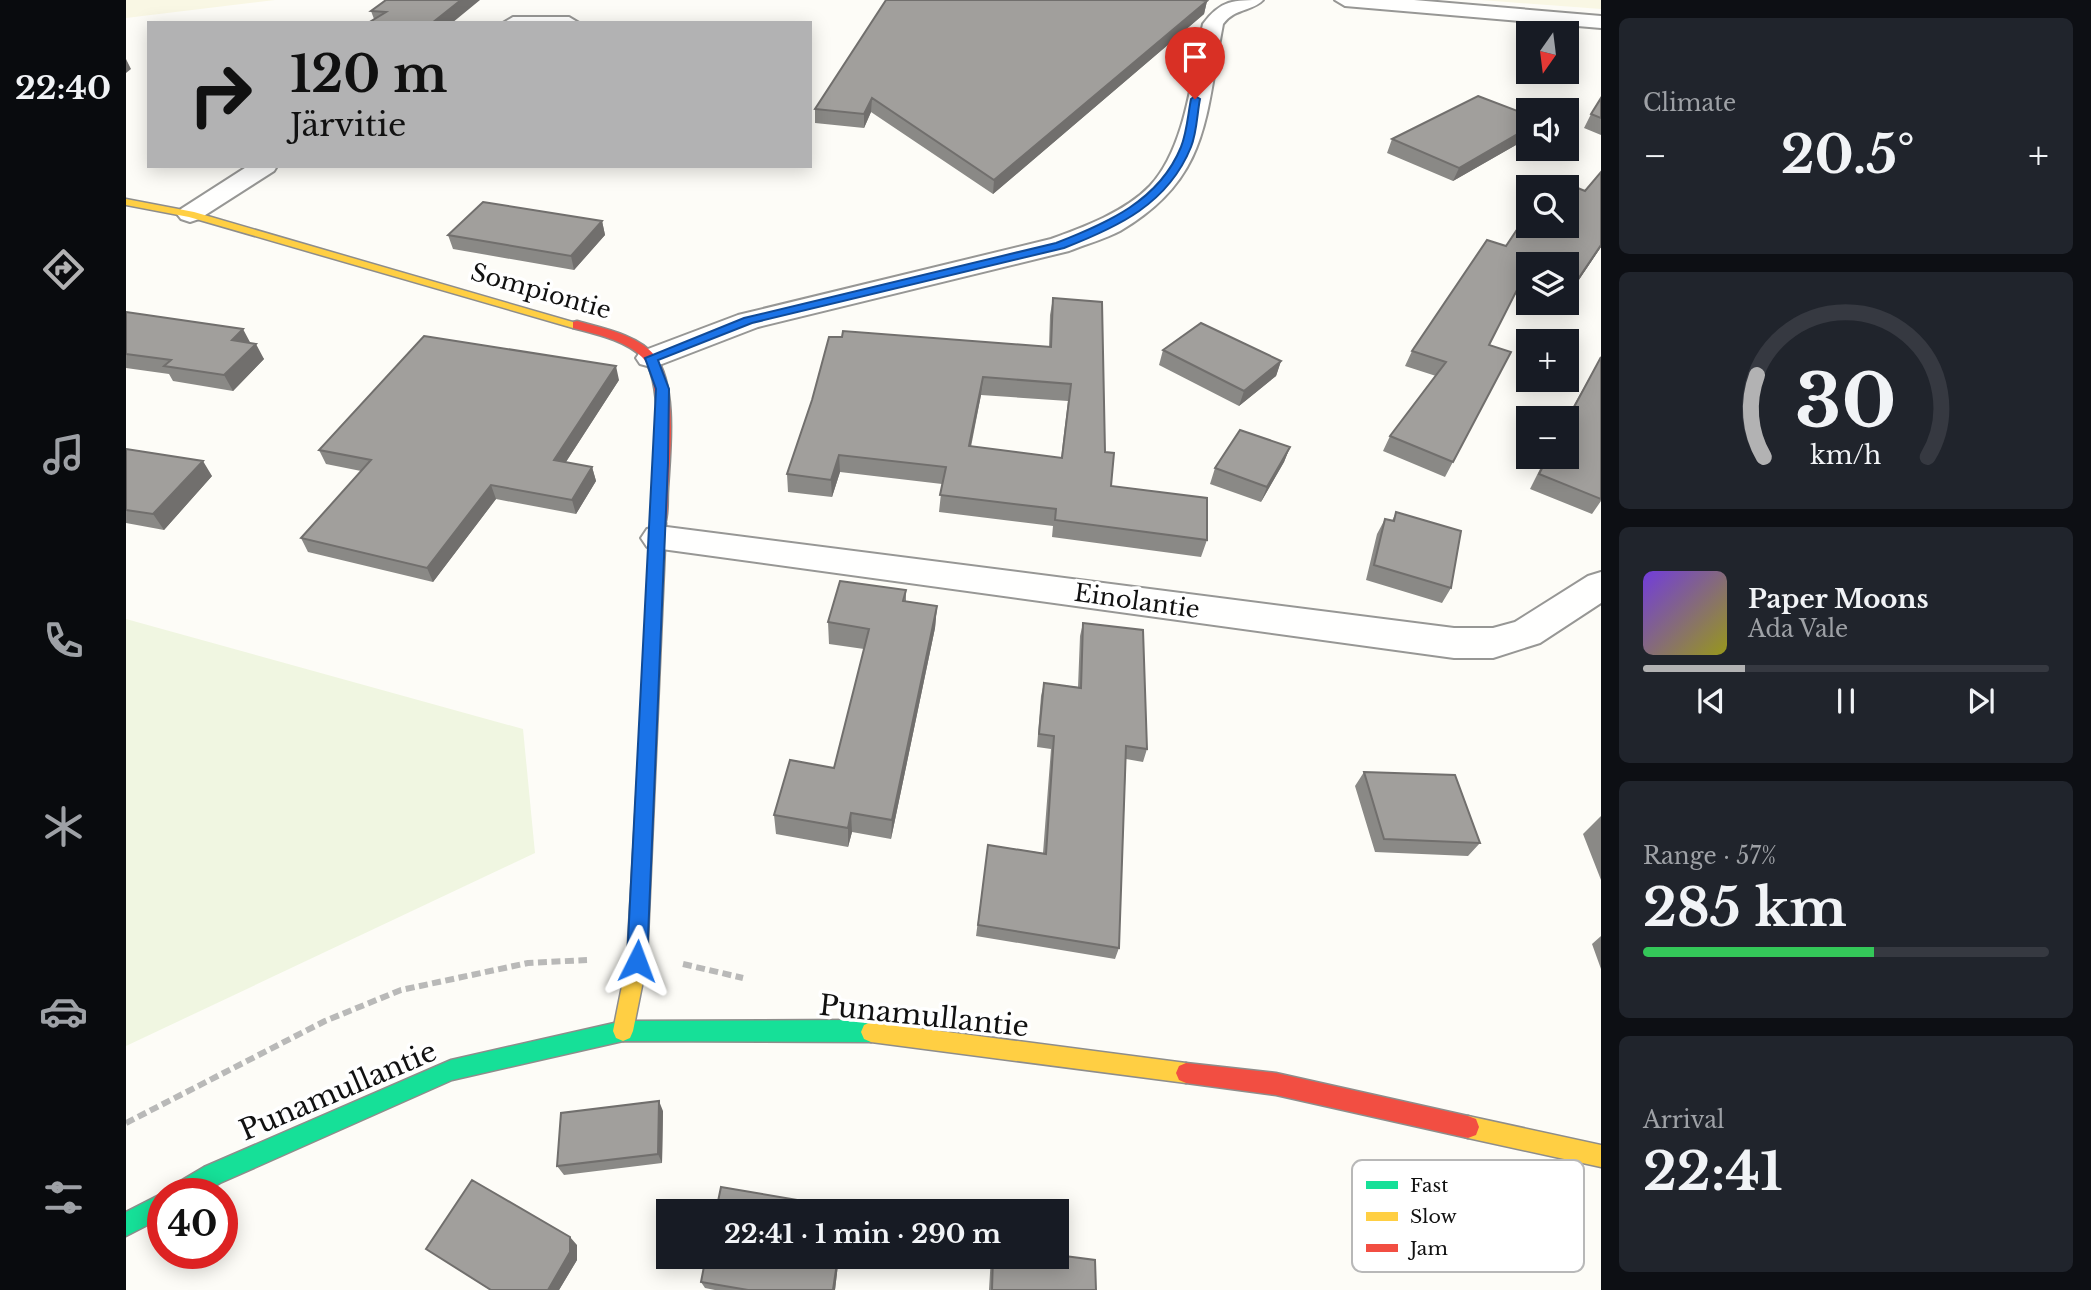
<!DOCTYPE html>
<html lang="en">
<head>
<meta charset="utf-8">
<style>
	body { margin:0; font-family:"Libre Baskerville",serif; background:#20242c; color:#f1f3f6; height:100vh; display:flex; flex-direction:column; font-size:26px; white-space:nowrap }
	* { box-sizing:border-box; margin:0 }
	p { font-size:23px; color:#9ea1a6 }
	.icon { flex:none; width:38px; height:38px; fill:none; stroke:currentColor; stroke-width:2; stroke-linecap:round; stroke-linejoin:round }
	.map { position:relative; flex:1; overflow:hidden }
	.panel { display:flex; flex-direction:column; gap:18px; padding:18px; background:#0d0f14; width:490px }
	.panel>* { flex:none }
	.hud { position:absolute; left:21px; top:21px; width:665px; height:147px; border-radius:0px; box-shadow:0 4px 18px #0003; background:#b2b2b3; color:#111; overflow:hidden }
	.needle { width:46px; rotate:194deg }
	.tools { position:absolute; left:1390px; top:21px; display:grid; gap:14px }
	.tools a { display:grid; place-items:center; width:63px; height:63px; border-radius:0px; background:#171b24; box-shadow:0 4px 18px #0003; font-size:35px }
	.speed { position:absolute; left:21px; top:1178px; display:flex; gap:14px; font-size:35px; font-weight:700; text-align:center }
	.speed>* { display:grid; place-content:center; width:91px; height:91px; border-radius:50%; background:#171b24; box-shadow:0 4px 18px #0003; line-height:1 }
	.speed .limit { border:10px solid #d22; background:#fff; color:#111 }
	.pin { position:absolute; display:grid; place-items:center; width:60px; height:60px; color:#fff; margin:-72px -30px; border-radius:50% 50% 50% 0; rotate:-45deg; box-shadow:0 0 7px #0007 }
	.pin .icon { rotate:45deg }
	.me { position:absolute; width:77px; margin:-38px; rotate:3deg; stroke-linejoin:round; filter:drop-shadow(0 0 5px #0008) }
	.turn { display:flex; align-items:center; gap:24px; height:147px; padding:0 28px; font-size:32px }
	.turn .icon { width:91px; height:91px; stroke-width:2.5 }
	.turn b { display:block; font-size:49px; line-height:60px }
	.big { font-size:52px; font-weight:700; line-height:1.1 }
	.panel .card { flex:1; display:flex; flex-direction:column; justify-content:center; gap:10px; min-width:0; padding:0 24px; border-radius:10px; background:#20242c }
	.panel .dial { align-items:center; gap:0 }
	.dial svg { height:182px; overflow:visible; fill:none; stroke:#363941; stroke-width:7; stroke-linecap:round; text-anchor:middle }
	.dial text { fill:#f1f3f6; stroke:none }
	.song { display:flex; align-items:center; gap:21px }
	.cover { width:84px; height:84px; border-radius:10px; background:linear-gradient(135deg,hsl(260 70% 55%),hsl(60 70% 35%)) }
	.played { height:7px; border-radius:4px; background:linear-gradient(90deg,#b2b2b3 25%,#363941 25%) }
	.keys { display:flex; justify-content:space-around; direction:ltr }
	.heat { display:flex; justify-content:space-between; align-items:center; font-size:38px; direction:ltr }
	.charge { height:10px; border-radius:5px; background:linear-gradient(90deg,#34c759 57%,#363941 0) }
	.trip { position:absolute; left:530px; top:1199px; width:413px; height:70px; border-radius:0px; background:#171b24; box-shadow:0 4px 18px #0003; font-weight:700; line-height:70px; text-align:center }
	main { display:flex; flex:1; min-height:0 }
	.tab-bar { display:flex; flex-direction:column; width:126px; justify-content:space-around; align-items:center; background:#090b0e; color:#9ea1a6 }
	.tab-bar .icon { width:49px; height:49px }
	.tab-bar .selected { color:#b2b2b3 }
	.tab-bar b { font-size:32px; color:#f1f3f6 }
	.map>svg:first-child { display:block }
	.farmland { fill:#f9f7e4 }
	.pitch { fill:#f0f6e1 }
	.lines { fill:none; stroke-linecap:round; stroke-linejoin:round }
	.street-casing { stroke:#979795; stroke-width:4 }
	.fast-casing { stroke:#8e8d8b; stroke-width:3 }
	.slow-casing { stroke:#8e8d8b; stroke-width:3 }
	.jam-casing { stroke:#8e8d8b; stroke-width:3 }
	.path { stroke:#b9b9b8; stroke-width:6; stroke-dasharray:9 4.5; stroke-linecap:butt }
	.street { fill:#fffffe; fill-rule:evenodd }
	.fast { fill:#16e098; fill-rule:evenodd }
	.slow { fill:#ffcf43; fill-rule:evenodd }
	.jam { fill:#f24e42; fill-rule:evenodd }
	.wall { fill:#8a8986; fill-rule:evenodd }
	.shaded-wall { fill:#716f6d }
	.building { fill:#a19f9c; stroke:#716f6d; stroke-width:2; fill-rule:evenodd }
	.route { fill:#1a73e8; stroke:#114b97; stroke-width:2 }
	.labels { text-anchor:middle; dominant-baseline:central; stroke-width:7; stroke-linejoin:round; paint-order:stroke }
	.street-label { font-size:24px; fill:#111; stroke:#fff }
	.near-street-label { font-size:28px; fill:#111; stroke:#fff }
	.key { fill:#fff; stroke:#b8b8b8; stroke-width:2 }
	.key-label { font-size:19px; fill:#111 }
</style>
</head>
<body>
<main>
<nav class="tab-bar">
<b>22:40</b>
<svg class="icon selected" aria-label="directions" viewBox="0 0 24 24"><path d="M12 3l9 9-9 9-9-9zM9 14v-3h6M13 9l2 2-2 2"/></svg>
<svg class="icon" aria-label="music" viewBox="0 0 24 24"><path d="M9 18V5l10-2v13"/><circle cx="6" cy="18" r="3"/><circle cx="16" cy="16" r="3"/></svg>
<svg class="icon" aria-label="phone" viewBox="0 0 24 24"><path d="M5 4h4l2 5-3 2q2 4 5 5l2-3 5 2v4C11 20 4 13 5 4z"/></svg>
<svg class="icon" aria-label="climate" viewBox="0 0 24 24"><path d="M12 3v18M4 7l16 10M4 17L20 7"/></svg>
<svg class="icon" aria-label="car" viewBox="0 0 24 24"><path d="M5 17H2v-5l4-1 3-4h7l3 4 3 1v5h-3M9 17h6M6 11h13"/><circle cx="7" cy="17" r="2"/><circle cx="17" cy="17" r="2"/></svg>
<svg class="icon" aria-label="filters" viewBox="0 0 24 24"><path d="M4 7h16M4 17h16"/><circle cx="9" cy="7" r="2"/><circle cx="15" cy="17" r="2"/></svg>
</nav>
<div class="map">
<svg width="1475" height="1290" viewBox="0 0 1475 1290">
	<rect width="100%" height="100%" fill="#fdfcf7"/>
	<path class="farmland" d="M 0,0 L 149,0 L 0,18 Z
		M 1355,0 L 1475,0 L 1475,9 Z"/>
	<path class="pitch" d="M 0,619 L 397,729 L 409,853 L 0,1046 Z"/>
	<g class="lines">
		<defs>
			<path id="street" d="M 1137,0 C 1127,11 1109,8 1097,24 C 1079,117 1084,178 994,231 C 979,239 960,244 943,251 L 632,327 L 536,364 L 525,367 L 514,364 L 510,358 L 514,352 L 612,315 L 925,239 C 958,227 999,212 1024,186 C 1060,147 1066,75 1077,24 C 1095,0 1107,0 1137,0 Z
				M 1209,0 L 1288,0 L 1475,16 L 1475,28 L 1219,6 Z
				M 387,17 L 443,17 L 453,23 L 377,23 Z
				M 122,166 L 151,166 L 148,171 L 73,219 L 64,222 L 55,219 L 51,214 L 55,209 Z
				M 533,526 L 1328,628 L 1367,628 L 1389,622 L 1462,576 L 1475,572 L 1475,603 L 1414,643 L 1367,658 L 1328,658 L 521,547 L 515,538 L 521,529 Z"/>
			<path id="fast" d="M 728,1020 L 752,1025 L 755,1032 L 752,1039 L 745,1042 L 497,1041 L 326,1080 L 94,1183 L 76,1194 L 43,1194 L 46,1186 L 78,1167 L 325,1060 L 497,1021 Z
				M 37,1193 L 37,1217 L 0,1236 L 0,1212 Z"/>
			<path id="slow" d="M 0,199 L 68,212 L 457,325 L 455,328 L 447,328 L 63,217 L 0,205 Z
				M 533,518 L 540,523 L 521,961 L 507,1031 L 504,1038 L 497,1041 L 490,1038 L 487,1031 L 501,961 L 526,523 Z
				M 745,1022 L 1060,1063 L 1067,1066 L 1070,1073 L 1067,1080 L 1060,1083 L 745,1042 L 738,1039 L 735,1032 L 738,1025 Z
				M 1342,1116 L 1475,1145 L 1475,1167 L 1342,1138 L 1334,1135 L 1331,1127 L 1334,1119 Z"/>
			<path id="jam" d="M 451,321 C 476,328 513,335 529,356 C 552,386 544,453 542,489 C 541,501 543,516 538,527 L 533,528 L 526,523 C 528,487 541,383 516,357 C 499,340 469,334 447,328 L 447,322 Z
				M 1060,1063 L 1150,1073 L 1342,1116 L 1350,1119 L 1353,1127 L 1350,1135 L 1342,1138 L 1150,1095 L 1060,1083 L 1053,1080 L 1050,1073 L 1053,1066 Z"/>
		</defs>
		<use href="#street" class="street-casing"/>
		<use href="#fast" class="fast-casing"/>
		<use href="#slow" class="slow-casing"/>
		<use href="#jam" class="jam-casing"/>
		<path class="path" d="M 557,964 L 617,978
			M 0,1123 L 199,1021 L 275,990 L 402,963 L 461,960"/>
		<use href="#street" class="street"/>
		<use href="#fast" class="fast"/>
		<use href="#slow" class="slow"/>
		<use href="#jam" class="jam"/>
	</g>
	<path class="wall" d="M 260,0 L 326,23 L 248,19 L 245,11 Z
		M 1081,1 L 1078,14 L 867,194 L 745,112 L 738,128 L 689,123 L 689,109 Z
		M 1475,98 L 1475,135 L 1458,128 L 1465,114 Z
		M 1402,115 L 1402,138 L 1327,181 L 1261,153 L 1266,139 Z
		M 1475,172 L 1475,247 L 1440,299 L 1440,264 L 1402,264 L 1402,299 L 1388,294 L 1363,345 L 1385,352 L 1319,477 L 1257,451 L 1264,436 L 1310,376 L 1279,366 L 1286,351 L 1380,246 L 1459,191 Z
		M 476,221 L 479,235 L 448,270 L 327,249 L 322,235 Z
		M 927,298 L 979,452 L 985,486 L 1081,540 L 1075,557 L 926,537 L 927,526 L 813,512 L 816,484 L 714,472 L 706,497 L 662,492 L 661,474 L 686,400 L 923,347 L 924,315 ZM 855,395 L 942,401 L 935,458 L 845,447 Z
		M 1414,303 L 1438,303 L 1434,309 Z
		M 0,312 L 124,343 L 138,359 L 107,391 L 47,381 L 43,374 L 0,368 Z
		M 1037,350 L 1155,361 L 1150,376 L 1113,406 L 1033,365 Z
		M 1475,357 L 1475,501 L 1466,514 L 1404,489 L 1420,457 L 1440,457 L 1440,419 Z
		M 493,380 L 440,462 L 466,467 L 470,481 L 450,514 L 370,499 L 307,582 L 182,552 L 175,538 L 235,471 L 200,464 L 193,450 Z
		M 1164,447 L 1158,462 L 1135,502 L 1084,484 L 1089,468 Z
		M 0,449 L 86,476 L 38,530 L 0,523 Z
		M 1270,512 L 1325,588 L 1316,603 L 1240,580 L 1251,534 L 1259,519 L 1266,521 Z
		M 780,590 L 780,601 L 811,606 L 809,628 L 765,839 L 726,832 L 722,847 L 650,834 L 648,815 L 708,768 L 738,649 L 703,644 L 702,622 Z
		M 957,623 L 1021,749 L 1017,762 L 1000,759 L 993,948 L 989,959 L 850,936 L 862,845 L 917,853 L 925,749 L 911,747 L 915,696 L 918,683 L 952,687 L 954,636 Z
		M 1238,772 L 1354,843 L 1342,856 L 1249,852 L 1229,786 Z
		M 1475,816 L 1475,880 L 1457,834 Z
		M 1475,936 L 1475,969 L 1466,944 Z
		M 537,1111 L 536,1163 L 438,1175 L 431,1166 Z
		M 451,1245 L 451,1260 L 433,1290 L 364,1290 L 300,1249 Z
		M 580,1256 L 713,1256 L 709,1290 L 589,1290 L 579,1288 L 575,1282 Z
		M 865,1256 L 931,1256 L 970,1290 L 863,1290 Z"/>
	<path class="shaded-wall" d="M 335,0 L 354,0 L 326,23 L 306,23 Z
		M 1081,1 L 1078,14 L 867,194 L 868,180 Z
		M 0,59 L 5,69 L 0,73 Z
		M 746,98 L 745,112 L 738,128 L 738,114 Z
		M 1402,128 L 1402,138 L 1327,181 L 1333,168 Z
		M 476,221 L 479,235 L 448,270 L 445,256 Z
		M 1475,245 L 1475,247 L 1440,299 L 1440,297 Z
		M 117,329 L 125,344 L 106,340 Z
		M 130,344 L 138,359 L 107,391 L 98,375 Z
		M 1155,361 L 1150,376 L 1113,406 L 1118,391 Z
		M 490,366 L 493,380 L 432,474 L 428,460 Z
		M 857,377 L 855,395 L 841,463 L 843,446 Z
		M 1164,447 L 1158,462 L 1135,502 L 1141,487 Z
		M 713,455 L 714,472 L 706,497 L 705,480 Z
		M 77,461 L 86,476 L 38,530 L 27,514 Z
		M 466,467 L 470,481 L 450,514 L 446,500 Z
		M 365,485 L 370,499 L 307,582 L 301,568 Z
		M 811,606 L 809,628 L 765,839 L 766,820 Z
		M 725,813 L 726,832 L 722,847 L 722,828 Z
		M 533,1101 L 537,1111 L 536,1163 L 532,1154 Z
		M 444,1237 L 451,1245 L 451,1260 L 433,1290 L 422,1290 Z
		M 712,1256 L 713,1256 L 709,1290 L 707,1290 Z"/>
	<path class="building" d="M 260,0 L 335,0 L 306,23 L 242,23 L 260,12 L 245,11 Z
		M 760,0 L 1075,0 L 1081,1 L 868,180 L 746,98 L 738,114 L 689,109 Z
		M 1352,96 L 1402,115 L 1402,128 L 1333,168 L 1266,139 Z
		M 1475,98 L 1475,118 L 1465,114 Z
		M 1475,172 L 1475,245 L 1442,294 L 1440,293 L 1440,264 L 1402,264 L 1402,281 L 1396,280 L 1363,345 L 1385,352 L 1327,462 L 1264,436 L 1320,362 L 1286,351 L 1361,240 L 1380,246 L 1402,213 L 1402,226 L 1440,226 L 1440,187 L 1418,187 L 1425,177 L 1459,191 Z
		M 357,202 L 476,221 L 445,256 L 322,235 Z
		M 927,298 L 976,302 L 979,452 L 988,453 L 985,486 L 1081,498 L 1081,540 L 929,520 L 930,509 L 814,495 L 820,467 L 713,455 L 705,480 L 661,474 L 686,400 L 703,337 L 716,337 L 717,331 L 925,347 ZM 857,377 L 945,384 L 936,458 L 843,446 Z
		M 0,312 L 117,329 L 106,340 L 130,344 L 98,375 L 38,366 L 45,360 L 0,354 Z
		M 1075,323 L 1155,361 L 1118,391 L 1037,350 Z
		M 298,336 L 490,366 L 428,460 L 466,467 L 446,500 L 365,485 L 301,568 L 175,538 L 245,460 L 193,450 Z
		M 1475,357 L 1475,499 L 1413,474 L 1422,457 L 1440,457 L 1440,422 Z
		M 1114,430 L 1164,447 L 1141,487 L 1089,468 Z
		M 0,449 L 77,461 L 27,514 L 0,510 Z
		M 1270,512 L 1335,531 L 1325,588 L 1248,565 L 1259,519 L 1268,521 Z
		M 714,581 L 780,590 L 777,601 L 811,606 L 766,820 L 725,813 L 722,828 L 648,815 L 664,760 L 708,768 L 743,629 L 702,622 Z
		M 957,623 L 1017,630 L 1021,749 L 1000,746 L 993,948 L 852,925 L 862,845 L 920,854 L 928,736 L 913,734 L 918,683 L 955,688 Z
		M 1238,772 L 1329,775 L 1354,843 L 1258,839 Z
		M 533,1101 L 532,1154 L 431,1166 L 435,1113 Z
		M 346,1180 L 444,1237 L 444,1252 L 422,1290 L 365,1290 L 300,1249 Z
		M 595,1187 L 719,1208 L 719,1211 L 590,1211 Z
		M 931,1255 L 969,1260 L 970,1290 L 866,1290 L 867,1256 L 931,1256 Z
		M 580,1256 L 712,1256 L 707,1290 L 622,1290 L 575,1282 Z"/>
	<path class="route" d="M 1069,96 L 1074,99 C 1071,114 1071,132 1065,147 C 1042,204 992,227 938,248 L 626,323 L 532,360 L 543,389 L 542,463 L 521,961 L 518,968 L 511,971 L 504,968 L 501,961 L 530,389 L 519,358 L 618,318 L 930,243 C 981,223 1033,201 1055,147 C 1061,132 1062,114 1065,99 Z"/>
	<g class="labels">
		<g class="street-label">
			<text transform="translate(415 291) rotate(16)">Sompiontie</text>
			<text transform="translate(1011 601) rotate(8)">Einolantie</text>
		</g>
		<g class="near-street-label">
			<text transform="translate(798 1016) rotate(6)">Punamullantie</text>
			<text transform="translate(212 1091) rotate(-23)">Punamullantie</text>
		</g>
	</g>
	<rect x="1226" y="1160" width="232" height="112" rx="10" class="key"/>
	<rect x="1240" y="1181" width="32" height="8" fill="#16e098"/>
	<rect x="1240" y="1212" width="32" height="9" fill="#ffcf43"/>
	<rect x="1240" y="1244" width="32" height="8" fill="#f24e42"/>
	<g class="key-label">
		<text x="1284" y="1192">Fast</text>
		<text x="1284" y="1223">Slow</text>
		<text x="1284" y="1255">Jam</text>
	</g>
</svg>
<div class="tools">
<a><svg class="needle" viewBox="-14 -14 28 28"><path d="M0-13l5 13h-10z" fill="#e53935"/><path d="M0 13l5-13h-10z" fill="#9ea1a6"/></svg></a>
<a><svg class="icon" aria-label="sound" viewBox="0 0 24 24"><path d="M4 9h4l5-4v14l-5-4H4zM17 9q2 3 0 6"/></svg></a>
<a><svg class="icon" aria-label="search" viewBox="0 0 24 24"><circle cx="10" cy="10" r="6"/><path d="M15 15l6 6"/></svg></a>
<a><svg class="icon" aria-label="layers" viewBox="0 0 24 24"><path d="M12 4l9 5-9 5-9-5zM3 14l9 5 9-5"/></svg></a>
<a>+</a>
<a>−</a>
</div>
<div class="speed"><div class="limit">40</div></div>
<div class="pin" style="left:1069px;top:99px;background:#d93025"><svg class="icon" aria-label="arrive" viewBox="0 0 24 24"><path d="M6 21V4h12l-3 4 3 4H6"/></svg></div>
<svg class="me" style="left:511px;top:961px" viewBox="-20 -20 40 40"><path d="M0-17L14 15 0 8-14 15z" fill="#1a73e8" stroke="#fff" stroke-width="4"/></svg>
<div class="trip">22:41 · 1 min · 290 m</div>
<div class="hud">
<div class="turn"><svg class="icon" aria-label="right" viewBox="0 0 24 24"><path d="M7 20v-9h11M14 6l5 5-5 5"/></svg><div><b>120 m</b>Järvitie</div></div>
</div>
</div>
<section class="panel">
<div class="card"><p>Climate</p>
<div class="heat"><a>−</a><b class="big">20.5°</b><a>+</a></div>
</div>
<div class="card dial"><svg viewBox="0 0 100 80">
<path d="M14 69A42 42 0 1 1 86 69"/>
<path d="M14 69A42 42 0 0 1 11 33" stroke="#b2b2b3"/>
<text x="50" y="56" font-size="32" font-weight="700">30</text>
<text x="50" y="72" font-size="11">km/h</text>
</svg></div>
<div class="card">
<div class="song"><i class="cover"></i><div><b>Paper Moons</b><p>Ada Vale</p></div></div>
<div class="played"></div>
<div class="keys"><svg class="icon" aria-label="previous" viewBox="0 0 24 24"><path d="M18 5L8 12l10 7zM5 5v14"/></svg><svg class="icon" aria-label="pause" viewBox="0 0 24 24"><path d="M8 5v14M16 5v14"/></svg><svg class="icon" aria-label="next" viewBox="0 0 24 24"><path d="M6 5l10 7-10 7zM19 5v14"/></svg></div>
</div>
<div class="card"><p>Range · 57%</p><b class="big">285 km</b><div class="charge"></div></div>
<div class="card"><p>Arrival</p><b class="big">22:41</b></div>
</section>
</main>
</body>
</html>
